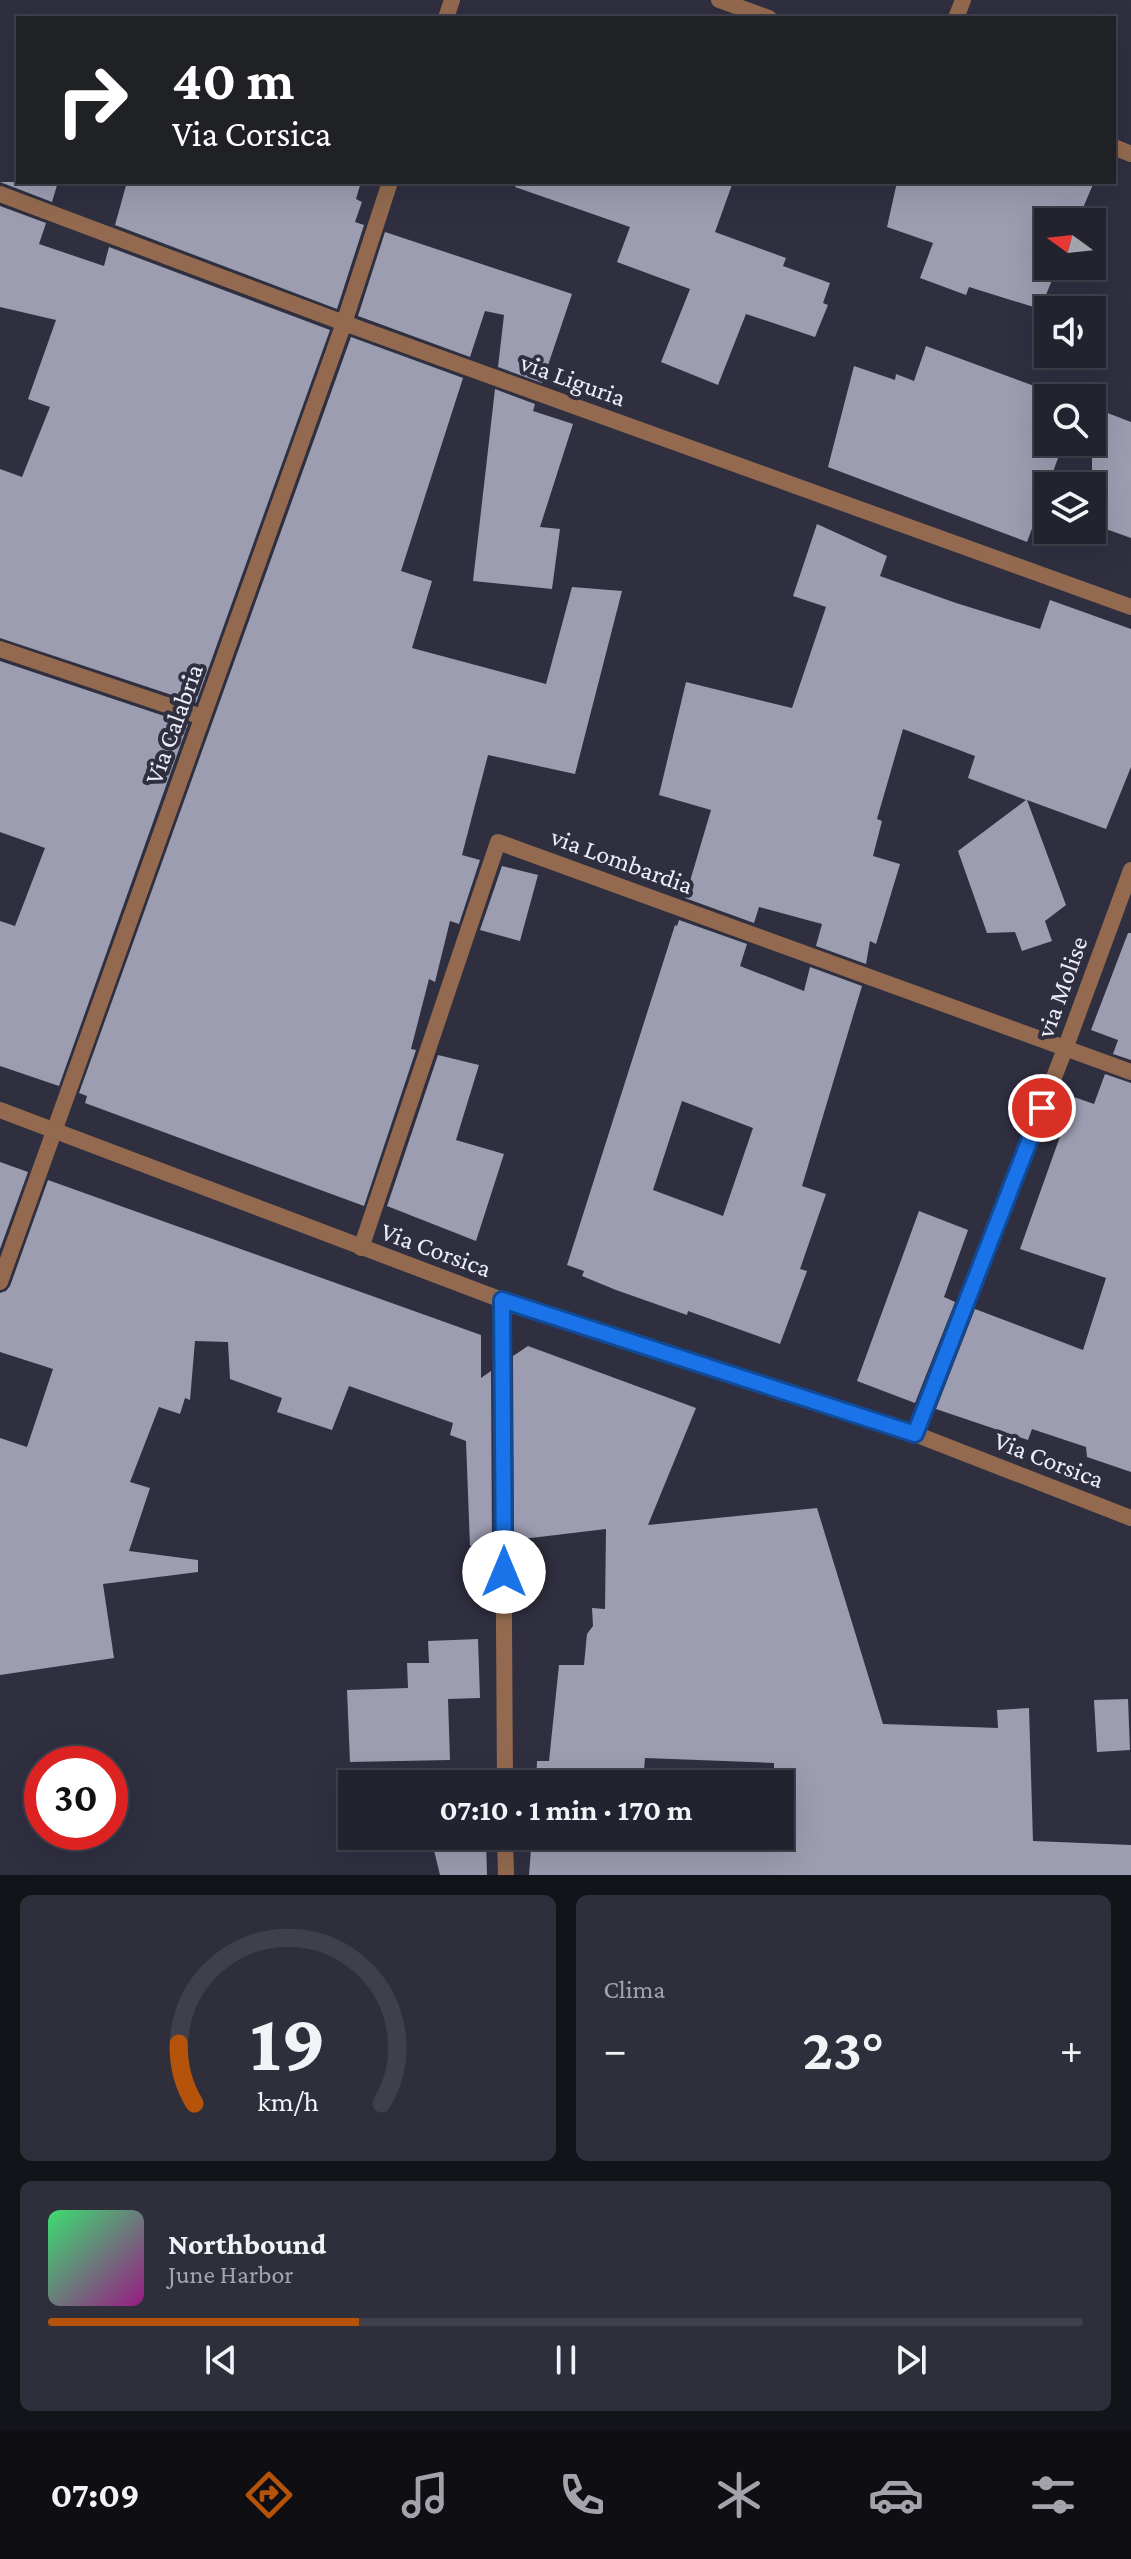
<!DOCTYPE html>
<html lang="it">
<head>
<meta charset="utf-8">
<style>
	body { margin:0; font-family:"Crimson Pro",serif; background:#2f2f3c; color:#f1f3f6; height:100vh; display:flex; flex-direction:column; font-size:30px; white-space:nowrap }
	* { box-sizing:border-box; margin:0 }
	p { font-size:26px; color:#a3a4ab }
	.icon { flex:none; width:44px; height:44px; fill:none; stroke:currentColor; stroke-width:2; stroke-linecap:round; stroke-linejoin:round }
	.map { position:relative; height:1875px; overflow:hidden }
	.drawer { display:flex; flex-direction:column; gap:20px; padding:20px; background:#13131a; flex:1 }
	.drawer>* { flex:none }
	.banner { position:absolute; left:16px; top:16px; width:1100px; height:168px; border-radius:0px; box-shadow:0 8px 32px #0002,0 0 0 2px #40404c; background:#202124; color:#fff; overflow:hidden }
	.needle { width:52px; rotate:285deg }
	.tools { position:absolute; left:1034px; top:208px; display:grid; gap:16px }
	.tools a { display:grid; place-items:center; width:72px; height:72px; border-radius:0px; background:#232330; box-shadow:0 8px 32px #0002,0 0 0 2px #40404c; font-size:40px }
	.speed { position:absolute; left:24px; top:1746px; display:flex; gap:16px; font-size:40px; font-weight:700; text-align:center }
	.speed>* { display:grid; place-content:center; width:104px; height:104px; border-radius:50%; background:#232330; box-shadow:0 8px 32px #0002,0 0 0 2px #40404c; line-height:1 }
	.speed .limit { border:12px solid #d22; background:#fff; color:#111 }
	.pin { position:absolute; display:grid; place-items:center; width:68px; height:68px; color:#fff; margin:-34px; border:4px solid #fff; border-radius:50%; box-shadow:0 2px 8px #0007 }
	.me { position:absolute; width:88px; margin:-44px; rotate:0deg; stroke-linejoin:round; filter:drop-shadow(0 0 6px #0008) }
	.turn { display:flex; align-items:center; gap:28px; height:168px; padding:0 24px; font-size:36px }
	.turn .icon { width:104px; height:104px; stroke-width:2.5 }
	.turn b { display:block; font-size:56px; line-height:68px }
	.big { font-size:60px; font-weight:700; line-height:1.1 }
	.drawer .card { flex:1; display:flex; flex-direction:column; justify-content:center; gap:12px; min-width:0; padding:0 28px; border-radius:12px; background:#2f2f3c }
	.drawer .dial { align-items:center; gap:0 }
	.dial svg { height:208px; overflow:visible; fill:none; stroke:#40404c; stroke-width:7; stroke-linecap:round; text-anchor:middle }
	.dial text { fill:#f1f3f6; stroke:none }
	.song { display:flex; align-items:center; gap:24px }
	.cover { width:96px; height:96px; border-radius:12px; background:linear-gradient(135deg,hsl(140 70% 55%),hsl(310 70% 35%)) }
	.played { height:8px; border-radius:4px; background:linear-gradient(90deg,#b45309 30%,#40404c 30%) }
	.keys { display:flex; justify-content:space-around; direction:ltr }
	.heat { display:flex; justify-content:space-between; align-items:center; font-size:44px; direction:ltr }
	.drawer .tiles { flex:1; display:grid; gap:20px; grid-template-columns:1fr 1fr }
	.card:last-child { grid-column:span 2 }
	.trip { position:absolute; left:338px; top:1770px; width:456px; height:80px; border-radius:0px; background:#232330; box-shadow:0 8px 32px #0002,0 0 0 2px #40404c; font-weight:700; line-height:80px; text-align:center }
	.dock { display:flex; height:128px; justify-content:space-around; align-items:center; background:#0e0e13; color:#a3a4ab }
	.dock .icon { width:56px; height:56px }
	.dock .selected { color:#b45309 }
	.dock b { font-size:36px; color:#f1f3f6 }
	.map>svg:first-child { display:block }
	.building { fill:#9d9db2; fill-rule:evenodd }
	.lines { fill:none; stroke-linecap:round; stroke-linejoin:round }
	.minor { stroke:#936a4f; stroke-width:16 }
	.tertiary { stroke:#936a4f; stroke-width:16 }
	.route-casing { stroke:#114b97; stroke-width:20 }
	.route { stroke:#1a73e8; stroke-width:14 }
	.labels { text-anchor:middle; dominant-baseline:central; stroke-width:8; stroke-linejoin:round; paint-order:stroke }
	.street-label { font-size:26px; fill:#ebecf7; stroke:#2f2f40 }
</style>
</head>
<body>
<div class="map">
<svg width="1131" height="1875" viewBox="0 0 1131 1875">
	<rect width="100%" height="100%" fill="#2f2f40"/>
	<path class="building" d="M 0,182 L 58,182 L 52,202 Z
		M 127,182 L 361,182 L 356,199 L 362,202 L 355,222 L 364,225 L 337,309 L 115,225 Z
		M 516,182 L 733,182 L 715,232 L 786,258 L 783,266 L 830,283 L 823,303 L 828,305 L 815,337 L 746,314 L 718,385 L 661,362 L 690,289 L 617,262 L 630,227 L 515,187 Z
		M 897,182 L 1094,182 L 1077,222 L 1048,222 L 1048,266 L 1058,266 L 1040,309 L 969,287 L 966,295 L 920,278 L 933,243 L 887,227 Z
		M 0,206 L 46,223 L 39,244 L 104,266 L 109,247 L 330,330 L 196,703 L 0,638 L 0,469 L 22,477 L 50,407 L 28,399 L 56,320 L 0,307 Z
		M 385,232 L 572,294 L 542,383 L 498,367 L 504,315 L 485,311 L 470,357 L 358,316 Z
		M 351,337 L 463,378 L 401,571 L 432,581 L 412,648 L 546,684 L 572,587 L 622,591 L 575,774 L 488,755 L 462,855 L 480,860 L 459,924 L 450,921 L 435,982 L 429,979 L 411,1049 L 416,1050 L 364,1206 L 85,1103 L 87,1096 L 79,1093 Z
		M 926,346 L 1067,398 L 1048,398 L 1048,442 L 1064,442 L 1027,542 L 828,467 L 854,366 L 895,380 L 896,374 L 914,381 Z
		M 495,389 L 535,404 L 533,411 L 573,424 L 540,527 L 560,529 L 552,589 L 473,581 Z
		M 1092,407 L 1131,422 L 1131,538 L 1092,524 Z
		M 817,524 L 887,556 L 880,576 L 956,603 L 1040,629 L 1050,600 L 1131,629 L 1131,767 L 1106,829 L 1027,800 L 1066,905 L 1045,921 L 1052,941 L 1022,951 L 1015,932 L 987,933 L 958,851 L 1026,800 L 968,778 L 975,756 L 903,729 L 877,819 L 882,821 L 873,856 L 900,864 L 876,944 L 870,941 L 866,964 L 816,946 L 822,924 L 759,907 L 754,923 L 685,898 L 711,810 L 659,795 L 686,682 L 792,708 L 826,607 L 793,596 Z
		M 0,661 L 188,724 L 59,1086 L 0,1066 L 0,921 L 15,926 L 45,848 L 0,832 Z
		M 502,866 L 538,875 L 520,941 L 480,930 Z
		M 679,920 L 747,944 L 740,966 L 804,991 L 810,967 L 862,986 L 802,1186 L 826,1194 L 800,1269 L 807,1271 L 780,1344 L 688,1311 L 687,1315 L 616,1290 L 582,1276 L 584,1271 L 567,1265 L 675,925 L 677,926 ZM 682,1101 L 753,1128 L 723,1216 L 653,1190 Z
		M 1128,933 L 1131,933 L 1131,1060 L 1113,1054 L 1118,1040 L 1091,1030 Z
		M 438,1055 L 479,1065 L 456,1140 L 504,1154 L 476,1241 L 387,1206 Z
		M 1105,1074 L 1131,1083 L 1131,1472 L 1087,1457 L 1086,1447 L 1032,1429 L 1028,1440 L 936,1409 L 975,1309 L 1083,1350 L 1106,1278 L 1020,1249 L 1074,1097 L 1094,1104 Z
		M 0,1162 L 28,1172 L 0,1249 Z
		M 48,1180 L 481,1335 L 481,1378 L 491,1371 L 492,1543 L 470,1546 L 466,1441 L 450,1435 L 453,1423 L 349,1386 L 332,1430 L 277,1412 L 282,1398 L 230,1379 L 228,1342 L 195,1341 L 190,1400 L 185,1398 L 180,1414 L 159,1407 L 130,1482 L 150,1488 L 129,1551 L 198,1560 L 198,1572 L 103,1584 L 114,1658 L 0,1675 L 0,1438 L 27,1447 L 53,1369 L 0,1352 L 0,1293 L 6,1291 L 10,1286 Z
		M 919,1211 L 968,1230 L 944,1297 L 955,1302 L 915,1403 L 857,1381 Z
		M 528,1346 L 696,1408 L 648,1525 L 817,1508 L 883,1724 L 998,1728 L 997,1710 L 1029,1708 L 1033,1841 L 1131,1845 L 1131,1875 L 529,1875 L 532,1836 L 780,1836 L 780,1784 L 774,1784 L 774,1763 L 645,1758 L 643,1784 L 536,1784 L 537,1761 L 549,1761 L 559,1665 L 584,1665 L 587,1634 L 593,1626 L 592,1608 L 605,1609 L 606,1529 L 514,1540 L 513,1356 Z
		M 478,1639 L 480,1698 L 448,1699 L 450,1760 L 350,1762 L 347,1690 L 408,1688 L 407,1663 L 429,1663 L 428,1641 Z
		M 1128,1699 L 1130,1750 L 1097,1752 L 1094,1700 Z
		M 486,1839 L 487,1875 L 440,1875 L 432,1842 Z"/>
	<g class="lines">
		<path class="minor" d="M 719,0 L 769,18
			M 446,18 L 452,0
			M 956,18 L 963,0
			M 1114,147 L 1131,154
			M 0,194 L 344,323 L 1131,607
			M 0,649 L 202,717
			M 361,1248 L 498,842 L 1131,1072
			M 0,1282 L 344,323 L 390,182
			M 502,1300 L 505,1784
			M 915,1434 L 1065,1049 L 1131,870
			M 505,1836 L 506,1875"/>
		<path class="tertiary" d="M 0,1110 L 502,1300 L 915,1434 L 1131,1518"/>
	</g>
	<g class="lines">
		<defs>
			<path id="route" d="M 504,1572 L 502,1300 L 915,1434 L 1042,1108"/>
		</defs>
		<use href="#route" class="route-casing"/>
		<use href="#route" class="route"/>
	</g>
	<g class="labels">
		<g class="street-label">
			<text transform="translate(573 380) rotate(20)">via Liguria</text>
			<text transform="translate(174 724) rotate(-70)">Via Calabria</text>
			<text transform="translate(622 861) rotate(20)">via Lombardia</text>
			<text transform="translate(1062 987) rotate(-70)">via Molise</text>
			<text transform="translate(436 1250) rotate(20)">Via Corsica</text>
			<text transform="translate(1049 1460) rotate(21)">Via Corsica</text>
		</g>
	</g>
</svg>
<div class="tools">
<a><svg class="needle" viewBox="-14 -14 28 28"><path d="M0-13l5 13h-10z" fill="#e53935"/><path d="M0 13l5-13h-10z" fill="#a3a4ab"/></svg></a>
<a><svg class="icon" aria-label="sound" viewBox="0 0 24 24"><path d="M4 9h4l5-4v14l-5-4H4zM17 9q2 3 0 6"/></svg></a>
<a><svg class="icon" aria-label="search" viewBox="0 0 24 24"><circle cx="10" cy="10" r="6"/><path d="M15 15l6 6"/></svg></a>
<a><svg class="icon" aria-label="layers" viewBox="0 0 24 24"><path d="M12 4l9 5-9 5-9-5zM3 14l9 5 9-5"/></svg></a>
</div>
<div class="speed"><div class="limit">30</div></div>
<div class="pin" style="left:1042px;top:1108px;background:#d93025"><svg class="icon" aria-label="arrive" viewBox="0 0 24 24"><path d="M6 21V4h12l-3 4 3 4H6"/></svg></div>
<svg class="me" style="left:504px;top:1572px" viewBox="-20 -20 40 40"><circle r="19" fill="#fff"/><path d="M0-13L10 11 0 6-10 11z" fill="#1a73e8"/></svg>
<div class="trip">07:10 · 1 min · 170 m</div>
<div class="banner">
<div class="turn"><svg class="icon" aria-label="right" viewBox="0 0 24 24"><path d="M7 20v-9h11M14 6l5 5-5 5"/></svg><div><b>40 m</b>Via Corsica</div></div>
</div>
</div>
<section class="drawer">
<div class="tiles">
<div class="card dial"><svg viewBox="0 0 100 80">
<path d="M14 69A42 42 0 1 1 86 69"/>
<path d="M14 69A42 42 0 0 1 8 46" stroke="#b45309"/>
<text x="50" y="56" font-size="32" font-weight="700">19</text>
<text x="50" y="72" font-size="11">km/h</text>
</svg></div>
<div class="card"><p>Clima</p>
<div class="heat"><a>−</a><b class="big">23°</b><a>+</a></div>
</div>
<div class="card">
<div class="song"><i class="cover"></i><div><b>Northbound</b><p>June Harbor</p></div></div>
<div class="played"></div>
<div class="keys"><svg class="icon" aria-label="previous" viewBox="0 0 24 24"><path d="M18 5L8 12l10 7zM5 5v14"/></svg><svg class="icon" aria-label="pause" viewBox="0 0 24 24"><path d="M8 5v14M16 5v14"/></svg><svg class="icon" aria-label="next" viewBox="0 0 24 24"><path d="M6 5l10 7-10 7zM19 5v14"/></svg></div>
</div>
</div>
</section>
<nav class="dock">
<b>07:09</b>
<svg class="icon selected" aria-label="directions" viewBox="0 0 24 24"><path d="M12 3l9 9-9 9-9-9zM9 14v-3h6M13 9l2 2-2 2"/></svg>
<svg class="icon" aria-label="music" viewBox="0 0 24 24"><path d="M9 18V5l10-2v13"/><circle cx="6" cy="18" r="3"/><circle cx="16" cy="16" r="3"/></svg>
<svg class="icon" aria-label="phone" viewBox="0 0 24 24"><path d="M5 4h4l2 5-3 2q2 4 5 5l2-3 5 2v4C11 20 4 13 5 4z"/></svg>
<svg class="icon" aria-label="climate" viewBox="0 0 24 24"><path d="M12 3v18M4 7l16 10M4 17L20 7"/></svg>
<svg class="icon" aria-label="car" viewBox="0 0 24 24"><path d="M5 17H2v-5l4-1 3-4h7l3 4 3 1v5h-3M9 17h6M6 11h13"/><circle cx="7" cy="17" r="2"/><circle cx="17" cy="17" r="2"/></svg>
<svg class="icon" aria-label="filters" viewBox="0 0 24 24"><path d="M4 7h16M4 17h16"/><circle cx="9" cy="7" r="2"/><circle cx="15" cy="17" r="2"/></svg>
</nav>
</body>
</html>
